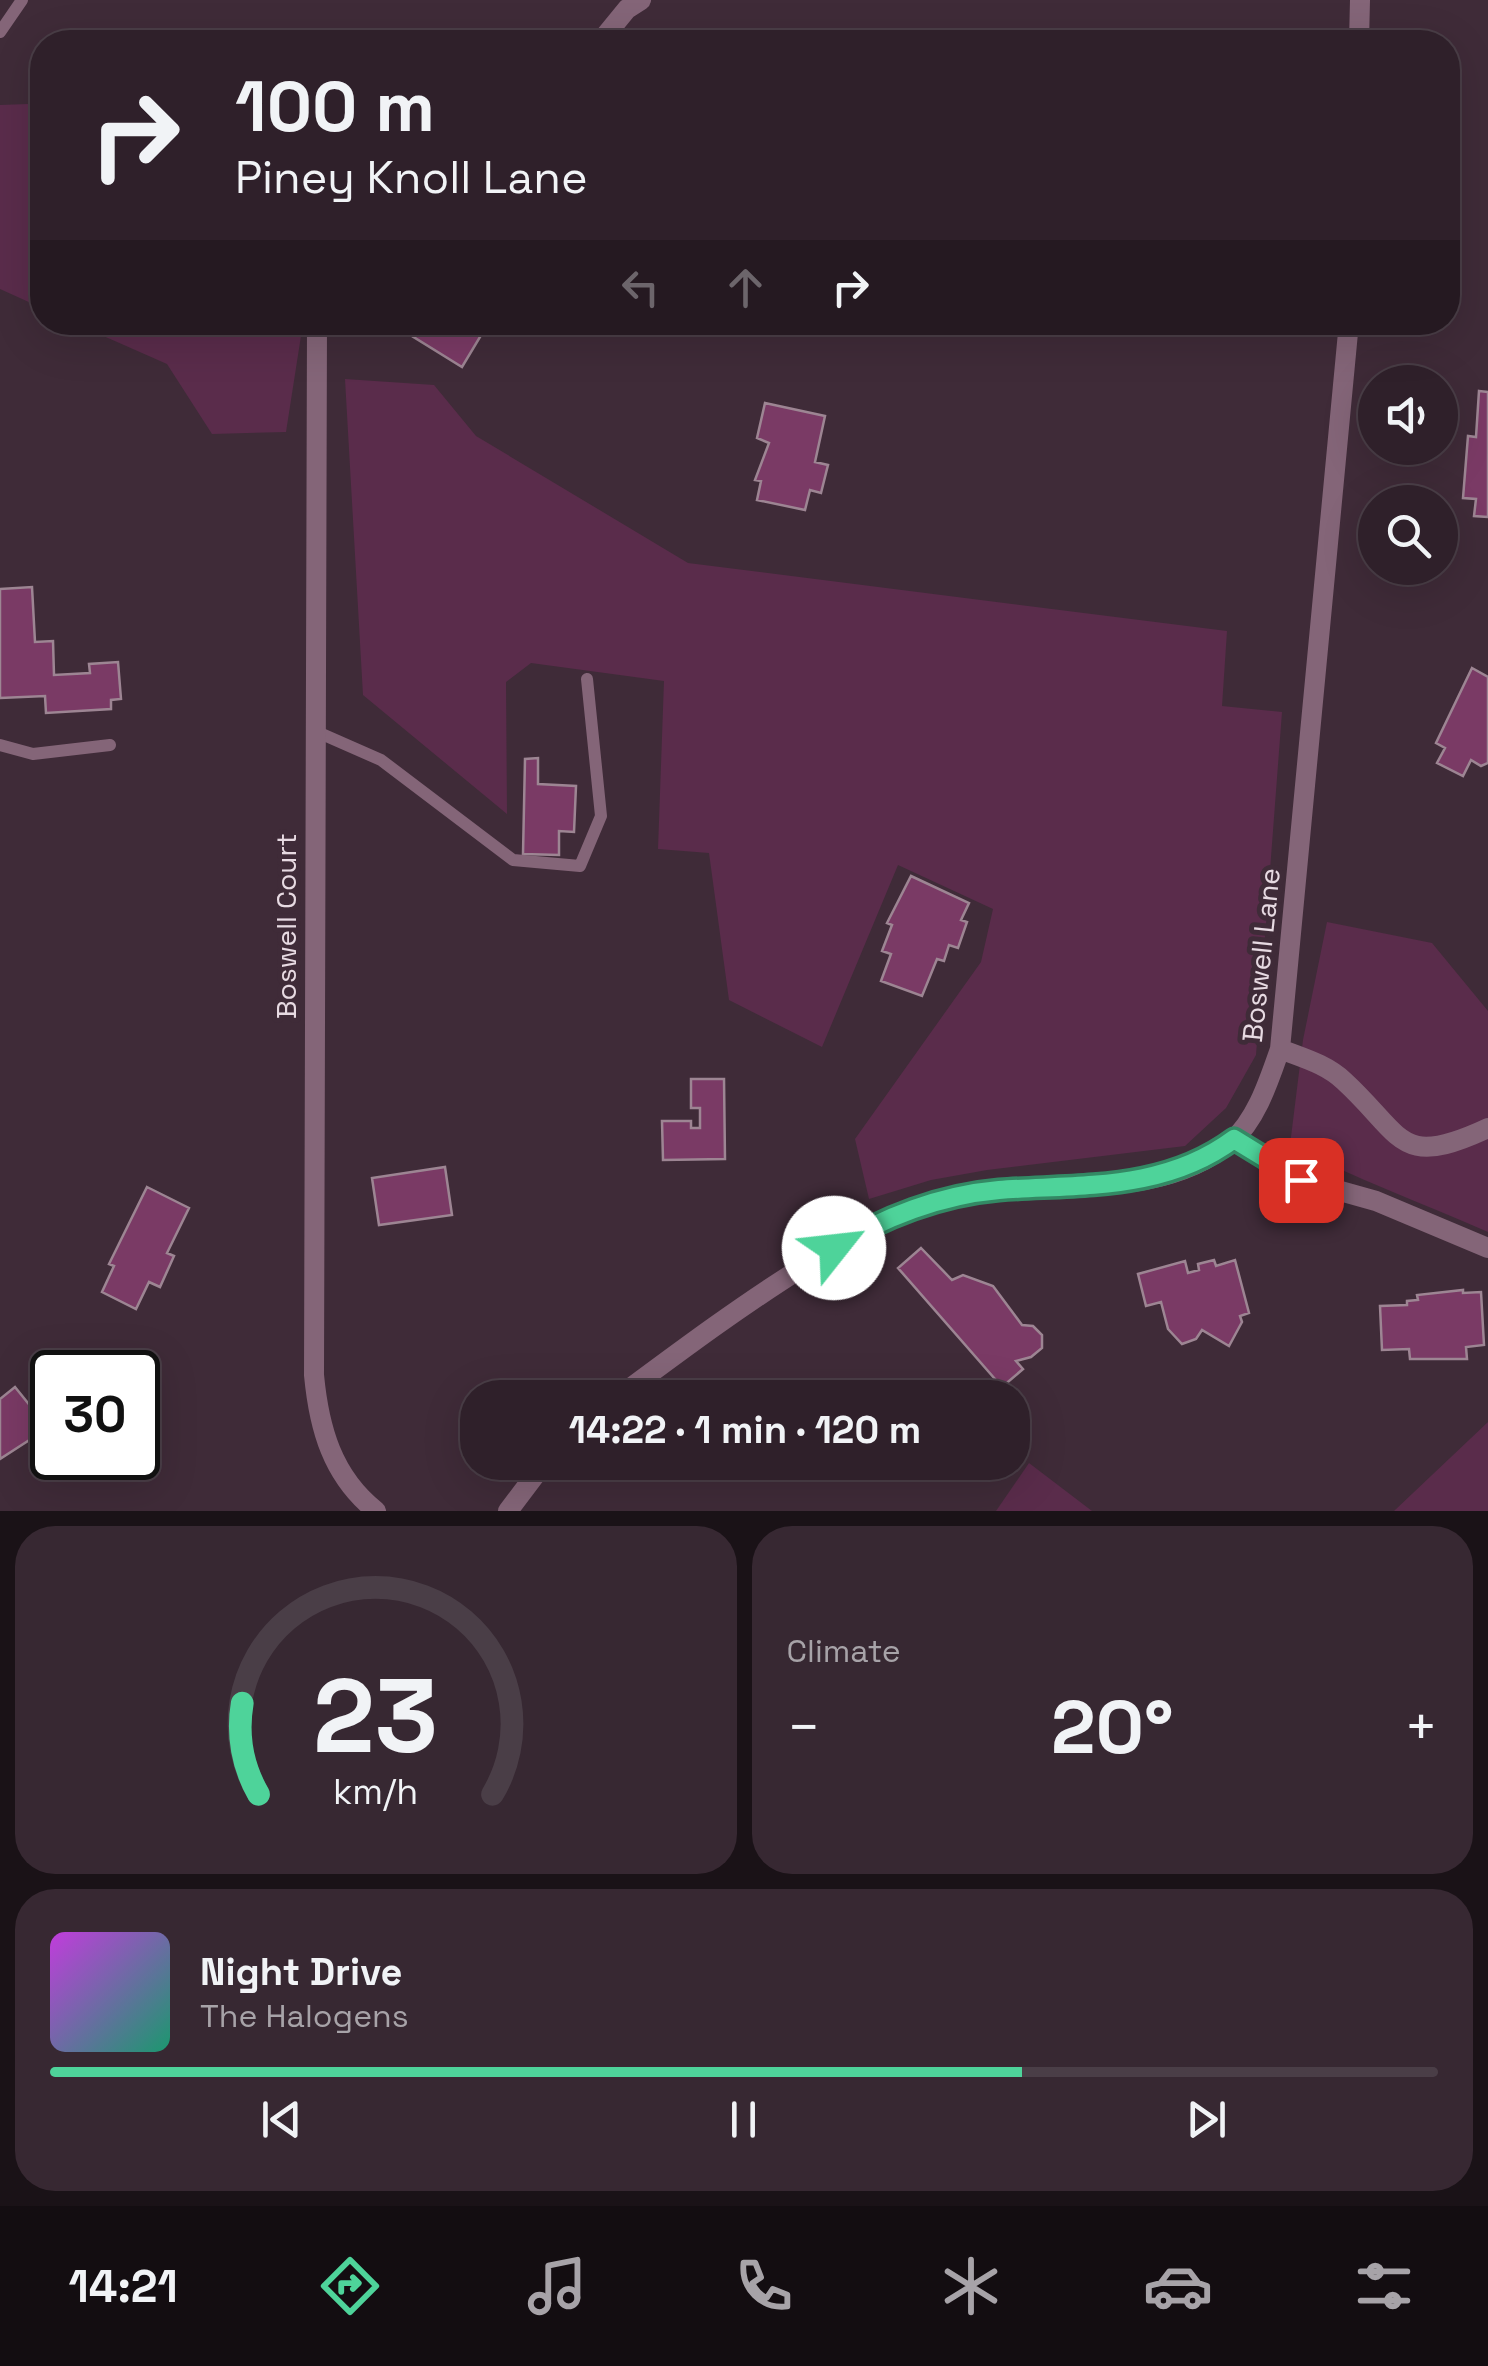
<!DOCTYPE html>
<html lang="en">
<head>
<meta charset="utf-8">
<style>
	body { margin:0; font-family:"Space Grotesk",sans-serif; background:#372832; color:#f1f3f6; height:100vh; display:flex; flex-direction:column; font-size:38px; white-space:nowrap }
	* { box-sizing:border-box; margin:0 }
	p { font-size:32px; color:#a7a3a8 }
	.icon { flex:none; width:55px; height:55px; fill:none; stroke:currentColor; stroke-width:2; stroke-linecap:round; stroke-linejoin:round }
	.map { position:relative; height:1511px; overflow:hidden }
	.side { display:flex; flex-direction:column; gap:15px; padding:15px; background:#1a1217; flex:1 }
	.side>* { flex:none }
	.guide { position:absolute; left:30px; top:30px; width:1430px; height:305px; border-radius:40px; box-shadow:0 10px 40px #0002,0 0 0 2px #4a3e47; background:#2f202a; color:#f1f3f6; overflow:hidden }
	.fabs { position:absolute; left:1358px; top:365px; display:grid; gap:20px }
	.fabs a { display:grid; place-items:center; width:100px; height:100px; border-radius:50%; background:#2f202a; box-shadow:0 10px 40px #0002,0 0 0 2px #4a3e47; font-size:50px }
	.speed { position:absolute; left:30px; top:1350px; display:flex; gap:20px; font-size:50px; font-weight:700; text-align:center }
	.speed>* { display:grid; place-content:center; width:130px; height:130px; border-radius:50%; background:#2f202a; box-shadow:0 10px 40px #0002,0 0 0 2px #4a3e47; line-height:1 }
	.speed .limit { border:5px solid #111; border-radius:15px; background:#fff; color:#111 }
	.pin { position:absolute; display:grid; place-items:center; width:85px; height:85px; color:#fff; margin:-42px; border-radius:20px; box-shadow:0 5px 15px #0006 }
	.me { position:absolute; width:110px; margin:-55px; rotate:61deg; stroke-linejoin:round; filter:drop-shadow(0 0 8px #0008) }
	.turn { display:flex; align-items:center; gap:35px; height:210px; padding:0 40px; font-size:45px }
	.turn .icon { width:130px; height:130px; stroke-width:2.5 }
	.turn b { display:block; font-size:70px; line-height:85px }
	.lanes { display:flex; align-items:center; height:95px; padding:0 40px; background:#0003; justify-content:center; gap:50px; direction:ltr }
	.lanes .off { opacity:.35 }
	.big { font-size:75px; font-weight:700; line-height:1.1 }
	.side .tile { flex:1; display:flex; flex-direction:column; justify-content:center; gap:15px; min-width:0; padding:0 35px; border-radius:40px; background:#372832 }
	.side .dial { align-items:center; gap:0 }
	.dial svg { height:260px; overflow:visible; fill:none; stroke:#4a3e47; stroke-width:7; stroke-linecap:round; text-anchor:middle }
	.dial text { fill:#f1f3f6; stroke:none }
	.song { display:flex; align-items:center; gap:30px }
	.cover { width:120px; height:120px; border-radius:15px; background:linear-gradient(135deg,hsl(290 70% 55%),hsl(160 70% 35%)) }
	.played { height:10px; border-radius:5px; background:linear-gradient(90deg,#4ed39a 70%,#4a3e47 70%) }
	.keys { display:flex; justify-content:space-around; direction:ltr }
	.heat { display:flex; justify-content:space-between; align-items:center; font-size:55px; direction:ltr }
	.side .tiles { flex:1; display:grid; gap:15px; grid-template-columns:1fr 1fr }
	.tile:last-child { grid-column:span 2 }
	.trip { position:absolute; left:460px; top:1380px; width:570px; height:100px; border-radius:40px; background:#2f202a; box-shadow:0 10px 40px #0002,0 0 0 2px #4a3e47; font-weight:700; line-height:100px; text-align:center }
	.menu { display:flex; height:160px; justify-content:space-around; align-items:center; background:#130d11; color:#a7a3a8 }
	.menu .icon { width:70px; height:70px }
	.menu .selected { color:#4ed39a }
	.menu b { font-size:45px; color:#f1f3f6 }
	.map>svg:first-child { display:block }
	.green { fill:#5a2c4b }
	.building { fill:#7a3a65; stroke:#9d8593; stroke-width:2.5 }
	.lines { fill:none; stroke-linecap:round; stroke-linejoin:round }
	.lane { stroke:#846578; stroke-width:12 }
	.street { stroke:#846578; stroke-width:20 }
	.route-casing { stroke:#338964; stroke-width:25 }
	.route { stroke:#4ed39a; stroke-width:18 }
	.labels { text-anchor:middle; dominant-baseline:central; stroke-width:10; stroke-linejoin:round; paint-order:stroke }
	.street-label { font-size:28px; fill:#e7dae2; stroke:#3f2b38 }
</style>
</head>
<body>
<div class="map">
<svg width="1488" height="1511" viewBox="0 0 1488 1511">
	<rect width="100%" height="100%" fill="#3f2b38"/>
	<path class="green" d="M 42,89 L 42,308 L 0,289 L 0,105 L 28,104 Z
		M 74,323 L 303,323 L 286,432 L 212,434 L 167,364 Z
		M 345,379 L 434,385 L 476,436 L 688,563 L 1227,631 L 1222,706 L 1282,712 L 1256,1055 L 1226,1108 L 1185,1146 L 987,1170 L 931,1180 L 869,1199 L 855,1139 L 981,962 L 993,909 L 898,865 L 822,1047 L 729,1000 L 709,853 L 658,849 L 664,681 L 531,663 L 506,682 L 507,814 L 363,695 Z
		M 1327,922 L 1432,943 L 1488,1011 L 1488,1232 C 1422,1203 1354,1178 1290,1145 L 1303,1040 Z
		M 1488,1422 L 1488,1511 L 1394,1511 Z
		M 1029,1463 L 1092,1511 L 996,1511 Z"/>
	<path class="building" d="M 421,322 L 489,322 L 462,367 L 412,336 Z
		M 1479,391 L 1488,392 L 1488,517 L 1474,516 L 1476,499 L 1463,498 L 1468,436 L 1476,437 Z
		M 765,403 L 825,416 L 815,462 L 828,465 L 821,493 L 810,490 L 805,510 L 757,500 L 761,481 L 755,480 L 769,443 L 757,438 Z
		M 32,587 L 35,642 L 53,641 L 54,675 L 90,673 L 89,664 L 118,662 L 121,699 L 111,700 L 111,709 L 46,713 L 45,696 L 0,698 L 0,589 Z
		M 1472,668 L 1488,677 L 1488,763 L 1481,766 L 1471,760 L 1463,776 L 1437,763 L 1445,748 L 1436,743 Z
		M 538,758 L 538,784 L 576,786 L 574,832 L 559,831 L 559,855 L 523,854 L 525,759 Z
		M 911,876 L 969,903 L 961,920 L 967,922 L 958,948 L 949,945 L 944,961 L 937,959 L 922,996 L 881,981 L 891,954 L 882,951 L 892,925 L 887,923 Z
		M 691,1079 L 724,1079 L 725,1159 L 663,1160 L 662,1121 L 691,1121 L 691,1128 L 700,1128 L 700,1108 L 691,1108 Z
		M 445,1167 L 452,1215 L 379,1225 L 372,1178 Z
		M 147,1187 L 189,1208 L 167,1253 L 174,1256 L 160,1287 L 149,1282 L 136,1309 L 102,1292 L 114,1266 L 109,1264 Z
		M 921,1248 L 952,1280 L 963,1275 L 993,1286 L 1022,1325 L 1033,1326 L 1042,1335 L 1042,1348 L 1031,1357 L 1016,1361 L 1023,1369 L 1002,1387 L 898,1268 Z
		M 1214,1260 L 1216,1266 L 1235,1260 L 1249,1313 L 1240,1316 L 1242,1322 L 1229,1346 L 1202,1330 L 1196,1339 L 1182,1344 L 1168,1329 L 1161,1302 L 1146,1306 L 1138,1274 L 1185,1261 L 1188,1273 L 1199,1270 L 1198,1264 Z
		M 1463,1290 L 1463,1293 L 1481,1292 L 1484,1345 L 1466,1347 L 1467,1359 L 1410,1359 L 1409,1349 L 1382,1350 L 1380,1306 L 1407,1305 L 1407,1301 L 1418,1300 L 1417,1295 Z
		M 15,1387 L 48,1428 L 0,1459 L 0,1399 Z"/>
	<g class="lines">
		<path class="lane" d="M 0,32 L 22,0
			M 315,731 L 381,760 L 513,860 L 580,866 L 601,816 L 587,679
			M 0,745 L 33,754 L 110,745"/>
		<path class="street" d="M 600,42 L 627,9 L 641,0
			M 1359,42 L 1360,0
			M 317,322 L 314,1375 C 319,1428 332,1476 376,1511
			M 1280,1049 C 1303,1058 1326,1064 1344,1081 C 1404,1136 1398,1170 1488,1128
			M 1234,1139 L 1301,1180 L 1376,1201 L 1488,1248
			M 617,1398 C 679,1352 739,1307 803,1267 C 824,1254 845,1237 868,1227 C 910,1210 953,1194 998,1190 C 1075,1183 1168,1196 1231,1142 C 1257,1119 1269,1080 1280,1049 L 1349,322
			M 508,1511 L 545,1462"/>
	</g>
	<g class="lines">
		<defs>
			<path id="route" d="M 834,1248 C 883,1217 941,1195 999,1190 C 1082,1184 1164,1191 1234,1139 L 1301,1180"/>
		</defs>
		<use href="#route" class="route-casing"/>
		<use href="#route" class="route"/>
	</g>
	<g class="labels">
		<g class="street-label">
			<text transform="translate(286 926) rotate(-90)">Boswell Court</text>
			<text transform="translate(1261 955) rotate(-84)">Boswell Lane</text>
		</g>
	</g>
</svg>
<div class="fabs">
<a><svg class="icon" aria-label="sound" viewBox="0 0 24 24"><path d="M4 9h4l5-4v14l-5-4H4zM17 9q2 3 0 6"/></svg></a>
<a><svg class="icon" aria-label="search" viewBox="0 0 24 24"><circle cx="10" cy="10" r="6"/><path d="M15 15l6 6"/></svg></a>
</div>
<div class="speed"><div class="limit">30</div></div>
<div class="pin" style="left:1301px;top:1180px;background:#d93025"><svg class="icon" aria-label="arrive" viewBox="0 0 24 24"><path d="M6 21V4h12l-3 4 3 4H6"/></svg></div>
<svg class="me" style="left:834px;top:1248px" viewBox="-20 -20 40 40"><circle r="19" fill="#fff"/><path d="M0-13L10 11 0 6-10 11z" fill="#4ed39a"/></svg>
<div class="trip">14:22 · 1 min · 120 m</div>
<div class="guide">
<div class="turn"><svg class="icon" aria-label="right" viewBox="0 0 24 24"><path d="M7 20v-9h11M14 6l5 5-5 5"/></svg><div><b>100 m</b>Piney Knoll Lane</div></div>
<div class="lanes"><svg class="icon off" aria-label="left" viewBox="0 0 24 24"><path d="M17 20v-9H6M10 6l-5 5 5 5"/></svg><svg class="icon off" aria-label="ahead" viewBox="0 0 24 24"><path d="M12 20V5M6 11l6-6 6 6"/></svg><svg class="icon" aria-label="right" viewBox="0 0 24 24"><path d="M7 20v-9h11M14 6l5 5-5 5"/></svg></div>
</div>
</div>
<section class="side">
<div class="tiles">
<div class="tile dial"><svg viewBox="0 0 100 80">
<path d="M14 69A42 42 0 1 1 86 69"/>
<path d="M14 69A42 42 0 0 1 9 41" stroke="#4ed39a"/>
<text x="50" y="56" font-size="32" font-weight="700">23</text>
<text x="50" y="72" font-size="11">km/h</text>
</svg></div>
<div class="tile"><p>Climate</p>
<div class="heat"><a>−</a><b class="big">20°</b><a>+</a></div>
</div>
<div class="tile">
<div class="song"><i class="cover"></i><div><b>Night Drive</b><p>The Halogens</p></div></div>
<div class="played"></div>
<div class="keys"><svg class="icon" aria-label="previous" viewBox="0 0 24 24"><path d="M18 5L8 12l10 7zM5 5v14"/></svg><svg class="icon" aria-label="pause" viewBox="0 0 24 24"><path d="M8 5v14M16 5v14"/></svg><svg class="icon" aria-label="next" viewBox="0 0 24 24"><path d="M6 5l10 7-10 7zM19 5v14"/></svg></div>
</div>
</div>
</section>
<nav class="menu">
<b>14:21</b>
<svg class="icon selected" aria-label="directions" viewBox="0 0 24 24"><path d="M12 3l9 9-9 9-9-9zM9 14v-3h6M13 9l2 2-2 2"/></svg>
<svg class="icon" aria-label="music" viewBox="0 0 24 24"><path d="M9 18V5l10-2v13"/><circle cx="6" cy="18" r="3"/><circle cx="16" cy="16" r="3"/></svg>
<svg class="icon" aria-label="phone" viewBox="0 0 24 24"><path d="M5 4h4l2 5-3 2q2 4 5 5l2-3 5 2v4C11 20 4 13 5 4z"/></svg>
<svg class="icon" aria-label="climate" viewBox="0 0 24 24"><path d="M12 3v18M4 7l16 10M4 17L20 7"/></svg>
<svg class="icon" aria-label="car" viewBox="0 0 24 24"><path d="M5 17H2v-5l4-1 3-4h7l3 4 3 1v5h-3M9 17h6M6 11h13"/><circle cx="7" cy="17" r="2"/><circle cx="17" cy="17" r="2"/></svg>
<svg class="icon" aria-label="filters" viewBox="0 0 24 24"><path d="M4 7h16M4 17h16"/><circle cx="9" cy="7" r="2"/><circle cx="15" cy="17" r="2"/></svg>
</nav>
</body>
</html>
